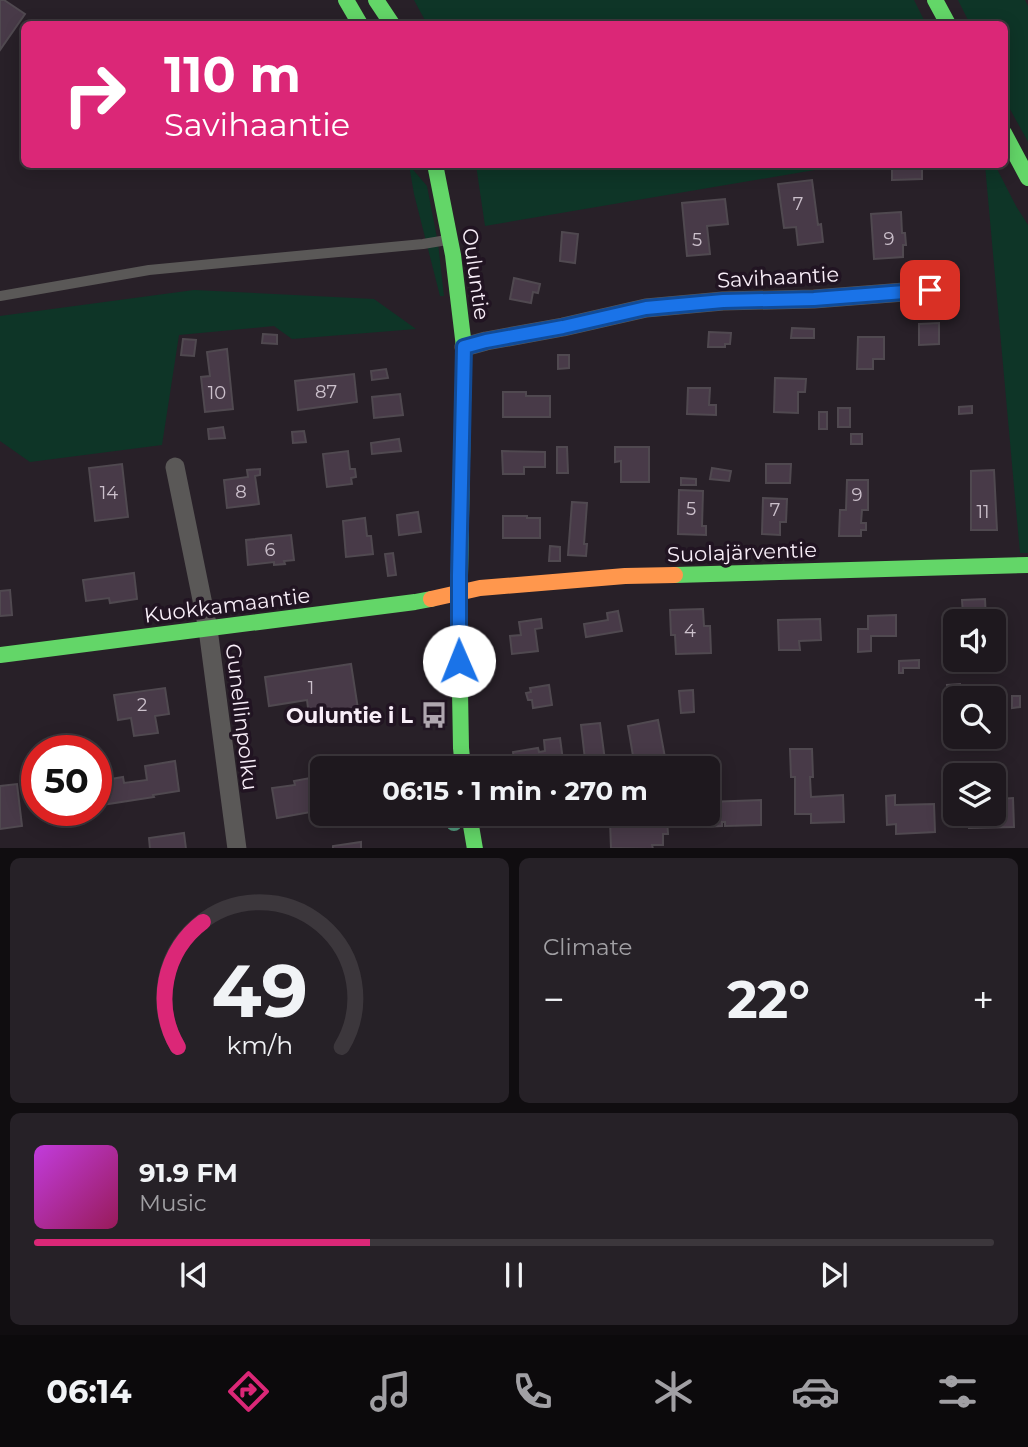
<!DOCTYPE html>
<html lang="en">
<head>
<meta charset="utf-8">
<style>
	body { margin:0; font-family:Montserrat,sans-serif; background:#262127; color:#f1f3f6; height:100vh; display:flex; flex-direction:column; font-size:26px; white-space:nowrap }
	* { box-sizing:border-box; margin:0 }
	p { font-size:23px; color:#a1a0a4 }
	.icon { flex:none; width:38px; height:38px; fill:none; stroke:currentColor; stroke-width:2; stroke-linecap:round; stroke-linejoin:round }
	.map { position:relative; height:848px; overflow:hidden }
	.sheet { display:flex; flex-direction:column; gap:10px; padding:10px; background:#100d10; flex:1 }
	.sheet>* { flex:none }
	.hud { position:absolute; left:21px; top:21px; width:987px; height:147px; border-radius:10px; box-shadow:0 4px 18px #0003,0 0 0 2px #3c373c; background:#db2777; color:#fff; overflow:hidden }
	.controls { position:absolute; left:943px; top:609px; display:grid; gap:14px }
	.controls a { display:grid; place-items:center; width:63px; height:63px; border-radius:10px; background:#1e181e; box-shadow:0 4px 18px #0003,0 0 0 2px #3c373c; font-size:35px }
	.speed { position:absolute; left:21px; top:735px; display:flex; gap:14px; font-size:35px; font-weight:700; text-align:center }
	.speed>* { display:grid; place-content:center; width:91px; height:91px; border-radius:50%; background:#1e181e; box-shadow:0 4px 18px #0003,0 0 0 2px #3c373c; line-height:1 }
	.speed .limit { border:10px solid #d22; background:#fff; color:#111 }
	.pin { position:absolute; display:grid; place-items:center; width:60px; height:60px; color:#fff; margin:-30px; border-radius:14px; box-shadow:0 4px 10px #0006 }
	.me { position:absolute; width:77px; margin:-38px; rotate:359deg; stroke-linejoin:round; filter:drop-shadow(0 0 5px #0008) }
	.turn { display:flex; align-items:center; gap:24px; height:147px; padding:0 28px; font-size:32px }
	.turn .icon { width:91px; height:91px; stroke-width:2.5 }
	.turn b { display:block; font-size:49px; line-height:60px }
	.big { font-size:52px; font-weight:700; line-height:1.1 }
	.sheet .widget { flex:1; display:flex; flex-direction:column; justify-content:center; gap:10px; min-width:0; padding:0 24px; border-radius:10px; background:#262127 }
	.sheet .dial { align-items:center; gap:0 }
	.dial svg { height:182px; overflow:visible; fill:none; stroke:#3c373c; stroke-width:7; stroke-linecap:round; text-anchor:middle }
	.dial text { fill:#f1f3f6; stroke:none }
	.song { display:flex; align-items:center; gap:21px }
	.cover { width:84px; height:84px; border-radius:10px; background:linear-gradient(135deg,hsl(290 70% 55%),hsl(330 70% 35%)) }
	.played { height:7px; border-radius:4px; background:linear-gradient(90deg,#db2777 35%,#3c373c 35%) }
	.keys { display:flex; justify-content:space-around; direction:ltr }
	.heat { display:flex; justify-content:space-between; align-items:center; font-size:38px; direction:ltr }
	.sheet .tiles { flex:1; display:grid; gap:10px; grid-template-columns:1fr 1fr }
	.widget:last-child { grid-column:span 2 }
	.trip { position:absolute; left:310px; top:756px; width:410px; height:70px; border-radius:10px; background:#1e181e; box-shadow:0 4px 18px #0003,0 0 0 2px #3c373c; font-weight:700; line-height:70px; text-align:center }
	.tabs { display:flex; height:112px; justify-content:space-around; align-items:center; background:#0c0a0c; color:#a1a0a4 }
	.tabs .icon { width:49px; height:49px }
	.tabs .on { color:#db2777 }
	.tabs b { font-size:32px; color:#f1f3f6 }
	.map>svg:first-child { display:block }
	.green { fill:#0e3527 }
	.building { fill:#483a48; stroke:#504950; stroke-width:2 }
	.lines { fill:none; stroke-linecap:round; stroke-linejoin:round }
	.lane { stroke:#5a5857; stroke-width:10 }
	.street { stroke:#5a5857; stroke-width:19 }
	.fast { stroke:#63d668; stroke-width:16 }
	.slow { stroke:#ff974d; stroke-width:16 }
	.tree { fill:#519a7d }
	.route-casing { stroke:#114b97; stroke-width:18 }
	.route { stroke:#1a73e8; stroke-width:12 }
	.labels { text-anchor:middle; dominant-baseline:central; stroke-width:7; stroke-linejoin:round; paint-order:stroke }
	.number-label { font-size:18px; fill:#ccc1cc }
	.street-label { font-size:21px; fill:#f8eef8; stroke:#211422 }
	.poi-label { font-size:21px; font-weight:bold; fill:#f8eef8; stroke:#211422; text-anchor:end }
</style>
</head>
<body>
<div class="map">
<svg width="1028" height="849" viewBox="0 0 1028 849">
	<rect width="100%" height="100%" fill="#282028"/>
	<path class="green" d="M 414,0 L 914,0 L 926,24 L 427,24 Z
		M 958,0 L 1025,0 L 1028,6 L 1028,142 L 1005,100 L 1004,24 L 970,24 Z
		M 409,165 L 427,186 L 438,243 L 444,296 L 440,296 L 414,194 Z
		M 476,165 L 476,164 L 844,165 L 485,226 Z
		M 985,165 L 995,165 L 1016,206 L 1028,225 L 1028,553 L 1020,553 Z
		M 194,290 L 374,299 L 416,329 L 292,339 L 274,326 L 179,335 L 162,445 L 30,462 L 0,441 L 0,316 Z"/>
	<path class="building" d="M 0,0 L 4,0 L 25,14 L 0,50 Z
		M 892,164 L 922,164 L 922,179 L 892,180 Z
		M 812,180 L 818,225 L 821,224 L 823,242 L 798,245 L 796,227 L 784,228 L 778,184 Z
		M 725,199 L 728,224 L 707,226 L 710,254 L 687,256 L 682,203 Z
		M 901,212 L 902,233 L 905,233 L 906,245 L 903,245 L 903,257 L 874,259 L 871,214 Z
		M 562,232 L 578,234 L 575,263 L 560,261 Z
		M 514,278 L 540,284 L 538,293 L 533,292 L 531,303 L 510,299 Z
		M 939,323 L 939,344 L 919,345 L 919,324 Z
		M 792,328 L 814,329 L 814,338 L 791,338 Z
		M 709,332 L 731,333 L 730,344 L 725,344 L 725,347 L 708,347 Z
		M 263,334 L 277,335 L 277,344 L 262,343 Z
		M 858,337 L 884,337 L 884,359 L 873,359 L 873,369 L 857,369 Z
		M 183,339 L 196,340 L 194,356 L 181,355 Z
		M 227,349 L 233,409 L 205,412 L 201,377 L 210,376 L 207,352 Z
		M 558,355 L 569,355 L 569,368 L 558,369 Z
		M 386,369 L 388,378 L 372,380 L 371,371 Z
		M 354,374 L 357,402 L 298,410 L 295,381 Z
		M 775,378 L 806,379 L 805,392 L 798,392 L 798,413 L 774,412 Z
		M 688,388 L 710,388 L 709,405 L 716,405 L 716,415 L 687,414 Z
		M 503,392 L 526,392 L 526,396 L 550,396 L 550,417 L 503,417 Z
		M 400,394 L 403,415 L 374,418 L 372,397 Z
		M 972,406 L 972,413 L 959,414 L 959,407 Z
		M 838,408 L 850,408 L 850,427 L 838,427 Z
		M 819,412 L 827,412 L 827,429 L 819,429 Z
		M 223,427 L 225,438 L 209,439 L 208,429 Z
		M 304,431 L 306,442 L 293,443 L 292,432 Z
		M 851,434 L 862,434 L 862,444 L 851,444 Z
		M 399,439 L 401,451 L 372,454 L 371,443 Z
		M 557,447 L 567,447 L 568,473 L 557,473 Z
		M 615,447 L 649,447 L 649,482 L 621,482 L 621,461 L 615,462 Z
		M 348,451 L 350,469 L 355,469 L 356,477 L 351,478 L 352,484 L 327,487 L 323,454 Z
		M 502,451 L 545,452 L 545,467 L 524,467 L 524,474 L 503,474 Z
		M 122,464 L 128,517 L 95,521 L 89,468 Z
		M 766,464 L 791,464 L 790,483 L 766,483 Z
		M 712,468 L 731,471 L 729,481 L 710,479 Z
		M 260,469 L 260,475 L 255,476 L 259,504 L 227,508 L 224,480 L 248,477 L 247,470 Z
		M 994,470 L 997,530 L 971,530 L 971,471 Z
		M 681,478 L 696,479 L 696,485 L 681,485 Z
		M 847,480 L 868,480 L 868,510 L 862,510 L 861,523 L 866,523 L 866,530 L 861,530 L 861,536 L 839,536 L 840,510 L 846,510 Z
		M 679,490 L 703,491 L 702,526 L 706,526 L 706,535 L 678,534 Z
		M 763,498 L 787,499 L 786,522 L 780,522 L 780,535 L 762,534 Z
		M 572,502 L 587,503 L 584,544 L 587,544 L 586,556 L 568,555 Z
		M 418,512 L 421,532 L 399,535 L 397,515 Z
		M 503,516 L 527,516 L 527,518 L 540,518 L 540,538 L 503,538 Z
		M 365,518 L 367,536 L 371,536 L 373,554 L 346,557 L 343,521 Z
		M 291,535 L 294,560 L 284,561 L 285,564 L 274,565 L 274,562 L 248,565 L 246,540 Z
		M 550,546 L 560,547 L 560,561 L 549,561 Z
		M 393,553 L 396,575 L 388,576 L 385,554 Z
		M 134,573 L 137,599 L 110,603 L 109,598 L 86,601 L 83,580 Z
		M 10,590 L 12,615 L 0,616 L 0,591 Z
		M 985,599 L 986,621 L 959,621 L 959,615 L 963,615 L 962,600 Z
		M 703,609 L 704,626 L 710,626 L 711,653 L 676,654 L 675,635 L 671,635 L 670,610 Z
		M 618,611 L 622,631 L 586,637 L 584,624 L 608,620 L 607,613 Z
		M 896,615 L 896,636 L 871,636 L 871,651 L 858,652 L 858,629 L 868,629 L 868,616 Z
		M 541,619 L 542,628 L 535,629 L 538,651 L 512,654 L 510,636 L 521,635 L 519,622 Z
		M 820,619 L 821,640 L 799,641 L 800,650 L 779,650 L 778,620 Z
		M 919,660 L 919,668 L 903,668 L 903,673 L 899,673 L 899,661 Z
		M 351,664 L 358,709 L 309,716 L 307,700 L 269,706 L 265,677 Z
		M 960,684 L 960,696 L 972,695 L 972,698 L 956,698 L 956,708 L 949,709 L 947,685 Z
		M 549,685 L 552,705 L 533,708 L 532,700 L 528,700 L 526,693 L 531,692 L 530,688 Z
		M 165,688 L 169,714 L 155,716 L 158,733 L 134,736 L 131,718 L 118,720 L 114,695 Z
		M 693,690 L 694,712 L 681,713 L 679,691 Z
		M 1012,696 L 1020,696 L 1020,707 L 1012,708 Z
		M 658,720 L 667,768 L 635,768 L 628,726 Z
		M 600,723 L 606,768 L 586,768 L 581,725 Z
		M 560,738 L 564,768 L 515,768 L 513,752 L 538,748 L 539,752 L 545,751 L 544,740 Z
		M 790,749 L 812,749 L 813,777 L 810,777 L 811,797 L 843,795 L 844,822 L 811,823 L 811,814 L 795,814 L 795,777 L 791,777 Z
		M 175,761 L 179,791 L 153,795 L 154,797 L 108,804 L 105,780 L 123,777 L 124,783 L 147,780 L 145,766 Z
		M 316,777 L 316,782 L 322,781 L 322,810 L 277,818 L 272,788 L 295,785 L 294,781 Z
		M 994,780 L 996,780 L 997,799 L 1013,798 L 1014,827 L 969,828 L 969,814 L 994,814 Z
		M 17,784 L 22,826 L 0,829 L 0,786 Z
		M 895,795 L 895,805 L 934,804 L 935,832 L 896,834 L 896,824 L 887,825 L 886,796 Z
		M 761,800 L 761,825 L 725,826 L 725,822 L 722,822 L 722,826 L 702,827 L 702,814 L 707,814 L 707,802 Z
		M 662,818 L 662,821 L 667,820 L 668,834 L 663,834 L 663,845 L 652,845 L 653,849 L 611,848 L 610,821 Z
		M 184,833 L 186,849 L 150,849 L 149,838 Z
		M 361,842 L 361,849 L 333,849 L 333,846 Z"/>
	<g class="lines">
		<path class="lane" d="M 0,296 L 149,270 L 423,244 L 447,240"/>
		<path class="street" d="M 464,347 L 486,341 L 563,327 L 646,308 L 723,301 L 814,299 L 930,290
			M 175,467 L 208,629 L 237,849"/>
		<path class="fast" d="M 346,0 L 360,24
			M 376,0 L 392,24
			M 935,0 L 948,24
			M 1004,133 L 1028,178
			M 435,164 L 453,255 L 464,347 L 459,633 L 461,748 L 463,768
			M 675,575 L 1028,565
			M 0,655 L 415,602 L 431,599
			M 469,814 L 475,849"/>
		<path class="slow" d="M 431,599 L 480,588 L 625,576 L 675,575"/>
	</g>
	<circle class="tree" cx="454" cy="823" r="8"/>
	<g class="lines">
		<defs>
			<path id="route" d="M 459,661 L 459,575 L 464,347 L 486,341 L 563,327 L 646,308 L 723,301 L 814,299 L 930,290"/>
		</defs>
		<use href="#route" class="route-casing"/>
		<use href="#route" class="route"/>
	</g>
	<defs>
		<symbol id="bus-bare" viewBox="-9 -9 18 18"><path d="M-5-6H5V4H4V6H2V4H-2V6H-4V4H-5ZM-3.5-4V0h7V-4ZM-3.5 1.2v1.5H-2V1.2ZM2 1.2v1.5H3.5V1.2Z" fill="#afa6af" stroke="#211422" stroke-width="2.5" paint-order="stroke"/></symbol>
	</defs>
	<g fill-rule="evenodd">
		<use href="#bus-bare" x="415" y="696" width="38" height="38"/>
	</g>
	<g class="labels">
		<g class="number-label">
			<text x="798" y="204">7</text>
			<text x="889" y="239">9</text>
			<text x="697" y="240">5</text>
			<text x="326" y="392">87</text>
			<text x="217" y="393">10</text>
			<text x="241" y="492">8</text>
			<text x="109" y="493">14</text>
			<text x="857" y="495">9</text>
			<text x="691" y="509">5</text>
			<text x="775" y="510">7</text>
			<text x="983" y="512">11</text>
			<text x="270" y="550">6</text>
			<text x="690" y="631">4</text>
			<text x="311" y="688">1</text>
			<text x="142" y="705">2</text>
		</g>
		<g class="street-label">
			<text transform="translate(476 274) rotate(82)">Ouluntie</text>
			<text transform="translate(778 277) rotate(-3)">Savihaantie</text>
			<text transform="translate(742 552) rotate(-2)">Suolajärventie</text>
			<text transform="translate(227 605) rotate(-7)">Kuokkamaantie</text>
			<text transform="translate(242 717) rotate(83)">Gunellinpolku</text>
		</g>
		<g class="poi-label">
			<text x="413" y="715">Ouluntie i L</text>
		</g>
	</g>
</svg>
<div class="controls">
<a><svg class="icon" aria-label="sound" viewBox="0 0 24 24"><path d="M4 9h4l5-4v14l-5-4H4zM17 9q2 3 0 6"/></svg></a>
<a><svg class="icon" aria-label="search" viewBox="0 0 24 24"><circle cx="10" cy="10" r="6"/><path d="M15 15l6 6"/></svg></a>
<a><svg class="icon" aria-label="layers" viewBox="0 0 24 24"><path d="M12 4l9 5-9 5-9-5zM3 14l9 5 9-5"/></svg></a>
</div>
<div class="speed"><div class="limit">50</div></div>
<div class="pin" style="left:930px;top:290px;background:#d93025"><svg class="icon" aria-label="arrive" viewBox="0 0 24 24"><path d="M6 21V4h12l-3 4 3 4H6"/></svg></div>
<svg class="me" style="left:459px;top:661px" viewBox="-20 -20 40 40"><circle r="19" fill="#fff"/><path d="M0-13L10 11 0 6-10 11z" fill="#1a73e8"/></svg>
<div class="trip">06:15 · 1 min · 270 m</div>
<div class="hud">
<div class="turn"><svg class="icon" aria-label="right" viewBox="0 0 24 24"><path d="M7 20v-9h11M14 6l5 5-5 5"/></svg><div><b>110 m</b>Savihaantie</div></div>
</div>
</div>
<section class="sheet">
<div class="tiles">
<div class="widget dial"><svg viewBox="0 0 100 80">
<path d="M14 69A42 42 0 1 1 86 69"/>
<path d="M14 69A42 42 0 0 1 25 14" stroke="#db2777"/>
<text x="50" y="56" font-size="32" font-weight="700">49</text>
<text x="50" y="72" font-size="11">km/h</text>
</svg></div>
<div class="widget"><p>Climate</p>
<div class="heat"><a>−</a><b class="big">22°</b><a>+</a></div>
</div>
<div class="widget">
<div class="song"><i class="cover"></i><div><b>91.9 FM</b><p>Music</p></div></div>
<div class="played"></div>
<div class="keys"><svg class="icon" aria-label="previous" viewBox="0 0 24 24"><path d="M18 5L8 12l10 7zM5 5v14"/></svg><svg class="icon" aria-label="pause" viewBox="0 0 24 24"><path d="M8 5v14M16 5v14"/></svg><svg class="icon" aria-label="next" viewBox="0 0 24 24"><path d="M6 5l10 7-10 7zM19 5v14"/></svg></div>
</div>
</div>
</section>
<nav class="tabs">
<b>06:14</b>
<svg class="icon on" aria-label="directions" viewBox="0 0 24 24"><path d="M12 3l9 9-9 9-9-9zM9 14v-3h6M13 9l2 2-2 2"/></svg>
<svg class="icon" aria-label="music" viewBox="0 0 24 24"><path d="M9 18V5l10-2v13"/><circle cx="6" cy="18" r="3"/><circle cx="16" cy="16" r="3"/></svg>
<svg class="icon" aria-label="phone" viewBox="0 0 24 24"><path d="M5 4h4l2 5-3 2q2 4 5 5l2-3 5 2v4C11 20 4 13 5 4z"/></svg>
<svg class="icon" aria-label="climate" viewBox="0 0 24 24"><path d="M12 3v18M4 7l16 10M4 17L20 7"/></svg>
<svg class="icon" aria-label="car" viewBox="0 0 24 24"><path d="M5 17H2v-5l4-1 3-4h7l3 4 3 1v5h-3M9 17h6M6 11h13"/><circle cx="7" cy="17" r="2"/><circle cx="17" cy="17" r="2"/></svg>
<svg class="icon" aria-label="filters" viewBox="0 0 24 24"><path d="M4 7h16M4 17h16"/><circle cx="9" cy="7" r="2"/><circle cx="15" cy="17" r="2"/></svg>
</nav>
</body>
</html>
